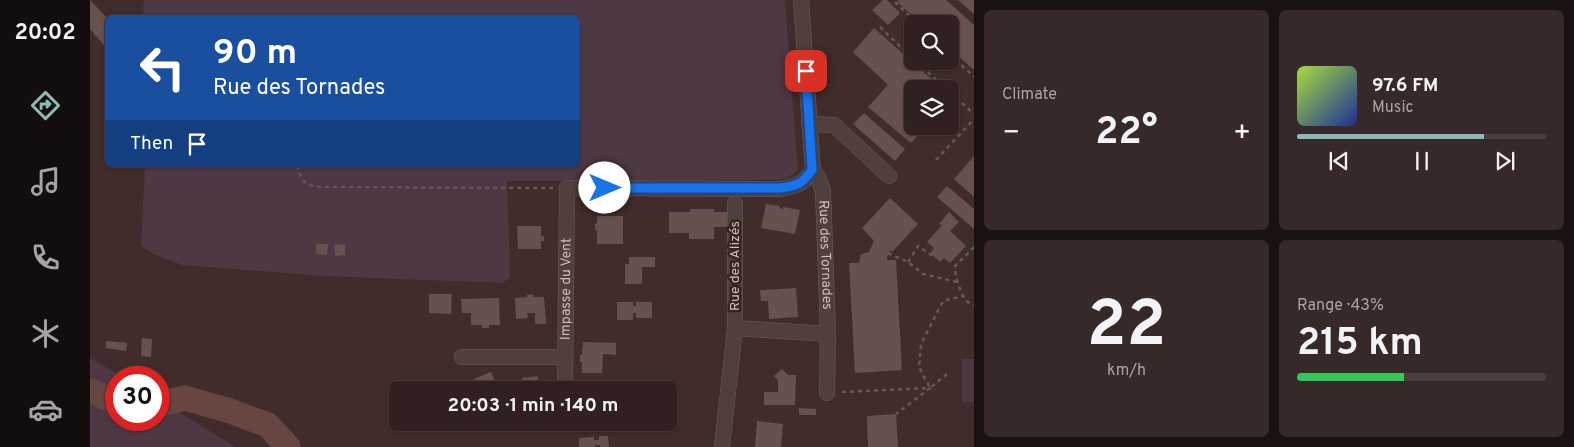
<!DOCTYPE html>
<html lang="en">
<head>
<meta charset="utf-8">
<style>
	body { margin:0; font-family:Overpass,sans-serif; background:#382929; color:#f1f3f6; height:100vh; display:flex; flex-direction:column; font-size:19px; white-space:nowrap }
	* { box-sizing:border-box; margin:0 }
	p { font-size:16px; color:#a8a3a5 }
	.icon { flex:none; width:28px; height:28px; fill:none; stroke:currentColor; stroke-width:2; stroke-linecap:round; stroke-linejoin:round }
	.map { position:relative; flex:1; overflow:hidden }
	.details { display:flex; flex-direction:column; gap:10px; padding:10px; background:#1a1212; width:600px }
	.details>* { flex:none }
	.top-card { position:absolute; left:15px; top:15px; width:475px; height:152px; border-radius:8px; box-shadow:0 1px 4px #0004,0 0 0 1px #4b3e3e; background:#1a4fa0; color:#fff; overflow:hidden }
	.buttons { position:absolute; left:814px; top:15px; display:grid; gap:10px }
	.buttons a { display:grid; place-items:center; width:55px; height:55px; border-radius:8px; background:#302120; box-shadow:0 1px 4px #0004,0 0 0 1px #4b3e3e; font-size:25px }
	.speed { position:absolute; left:15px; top:366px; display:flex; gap:10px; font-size:25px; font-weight:700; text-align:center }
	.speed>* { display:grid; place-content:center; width:65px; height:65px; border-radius:50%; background:#302120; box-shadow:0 1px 4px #0004,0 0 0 1px #4b3e3e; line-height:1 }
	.speed .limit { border:8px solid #d22; background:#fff; color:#111 }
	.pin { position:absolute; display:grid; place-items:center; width:42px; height:42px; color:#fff; margin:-21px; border-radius:10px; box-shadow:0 2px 8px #0006 }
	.me { position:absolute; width:55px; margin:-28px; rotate:90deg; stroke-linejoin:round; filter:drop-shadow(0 0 4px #0008) }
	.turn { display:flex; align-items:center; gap:18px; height:105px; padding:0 25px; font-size:22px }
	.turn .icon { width:65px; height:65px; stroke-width:2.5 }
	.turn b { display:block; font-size:35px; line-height:42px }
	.then { display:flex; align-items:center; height:48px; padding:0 25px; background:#0003; gap:10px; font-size:19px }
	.big { font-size:38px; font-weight:700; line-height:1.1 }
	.details .card { flex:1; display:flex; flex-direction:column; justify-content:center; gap:8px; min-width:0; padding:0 18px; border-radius:8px; background:#382929 }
	.details .dial { align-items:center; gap:0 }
	.dial b { font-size:65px; line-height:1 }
	.song { display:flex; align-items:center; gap:15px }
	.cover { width:60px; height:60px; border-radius:8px; background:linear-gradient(135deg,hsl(80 70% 55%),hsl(230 70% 35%)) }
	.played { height:5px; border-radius:2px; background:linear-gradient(90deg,#8bbbb9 75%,#4b3e3e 75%) }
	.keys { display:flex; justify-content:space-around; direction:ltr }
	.heat { display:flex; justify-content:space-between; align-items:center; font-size:28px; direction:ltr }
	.charge { height:8px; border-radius:4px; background:linear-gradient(90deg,#34c759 43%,#4b3e3e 0) }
	.details .tiles { flex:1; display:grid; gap:10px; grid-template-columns:repeat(2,1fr) }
	.trip { position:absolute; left:299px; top:381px; width:288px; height:50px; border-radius:8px; background:#302120; box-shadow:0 1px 4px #0004,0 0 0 1px #4b3e3e; font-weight:700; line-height:50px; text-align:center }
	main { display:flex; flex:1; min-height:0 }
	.tabs { display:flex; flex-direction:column; width:90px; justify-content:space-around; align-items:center; background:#130d0d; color:#a8a3a5 }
	.tabs .icon { width:35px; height:35px }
	.tabs .selected { color:#8bbbb9 }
	.tabs b { font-size:22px; color:#f1f3f6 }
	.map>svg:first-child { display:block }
	.green { fill:#4e3843 }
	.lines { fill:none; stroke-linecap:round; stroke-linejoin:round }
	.river { stroke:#674641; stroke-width:25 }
	.building { fill:#66514e }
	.minor-casing { stroke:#6a5b58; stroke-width:16 }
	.path { stroke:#69565b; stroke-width:2.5; stroke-dasharray:4 4; stroke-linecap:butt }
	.minor { stroke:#50403d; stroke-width:15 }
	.route-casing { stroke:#114b97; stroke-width:12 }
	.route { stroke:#1a73e8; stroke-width:9 }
	.labels { text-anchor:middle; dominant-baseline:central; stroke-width:5; stroke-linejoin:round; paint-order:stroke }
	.street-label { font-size:14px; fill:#cabdba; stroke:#352522 }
</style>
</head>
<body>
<main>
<nav class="tabs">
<b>20:02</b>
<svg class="icon selected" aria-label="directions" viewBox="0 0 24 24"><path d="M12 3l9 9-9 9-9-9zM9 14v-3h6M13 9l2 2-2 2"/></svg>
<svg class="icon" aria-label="music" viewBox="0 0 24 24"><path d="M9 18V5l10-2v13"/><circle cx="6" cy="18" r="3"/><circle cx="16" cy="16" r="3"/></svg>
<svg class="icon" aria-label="phone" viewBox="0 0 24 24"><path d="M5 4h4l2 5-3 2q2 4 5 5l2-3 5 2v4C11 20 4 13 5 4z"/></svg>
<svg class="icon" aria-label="climate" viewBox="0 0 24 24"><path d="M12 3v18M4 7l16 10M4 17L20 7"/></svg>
<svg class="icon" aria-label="car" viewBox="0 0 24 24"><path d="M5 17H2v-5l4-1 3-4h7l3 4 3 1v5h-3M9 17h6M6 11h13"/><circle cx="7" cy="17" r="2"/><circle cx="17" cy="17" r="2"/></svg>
</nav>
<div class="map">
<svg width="884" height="447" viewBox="0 0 884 447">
	<rect width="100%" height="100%" fill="#402c2a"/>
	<path class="green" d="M 55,0 L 695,0 L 708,170 L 697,178 L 689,180 L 417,181 L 420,277 L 413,283 L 233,276 L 92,265 L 63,254 L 51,246 L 55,165 L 488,165 L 488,18 L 54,17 L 53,6 Z
		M 0,358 L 33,377 L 26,378 L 26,420 L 69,420 L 69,400 L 146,447 L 0,447 Z
		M 872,359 L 884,359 L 884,402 L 872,402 Z"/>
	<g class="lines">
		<path class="river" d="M 0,391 L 26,401
			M 69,404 L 95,398 L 140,411 L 178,425 L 198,447"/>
	</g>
	<path class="building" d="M 0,0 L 18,19 L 18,50 L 0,29 Z
		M 793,0 L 797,0 L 810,13 L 798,25 L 782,10 Z
		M 809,0 L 856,0 L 884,25 L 884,70 L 860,49 L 860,24 L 832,24 L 807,2 Z
		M 868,0 L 884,0 L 884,14 Z
		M 784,28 L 853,89 L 822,89 L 822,126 L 837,126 L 821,143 L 778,107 L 798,85 L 763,52 Z
		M 16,100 L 18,100 L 18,128 L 14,128 Z
		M 774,113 L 815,149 L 805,161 L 763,124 Z
		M 884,156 L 884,197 L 864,179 Z
		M 857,186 L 884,209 L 884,229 L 847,197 Z
		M 800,198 L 828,224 L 802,252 L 800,250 L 797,257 L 797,260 L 806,260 L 812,370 L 765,373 L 759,263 L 769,263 L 771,254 L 779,252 L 784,241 L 772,228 Z
		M 676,204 L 690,206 L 689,208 L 693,209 L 693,207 L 710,210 L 705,234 L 671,228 Z
		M 600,209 L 624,209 L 624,212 L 637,212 L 637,227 L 624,227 L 624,239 L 599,239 L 599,233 L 579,233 L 579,212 L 600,212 Z
		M 859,212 L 869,222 L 860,231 L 876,246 L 860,263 L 854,258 L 850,262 L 840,253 L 844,248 L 837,242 L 852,225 L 849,224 Z
		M 507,216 L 533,216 L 533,244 L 507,244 L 507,230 L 505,230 L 505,224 L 507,223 Z
		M 427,226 L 451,226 L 451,236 L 454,236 L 454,241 L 451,241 L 451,249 L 428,249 Z
		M 226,244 L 238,244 L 237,255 L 226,254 Z
		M 255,244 L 255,255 L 245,256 L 244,245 Z
		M 539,257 L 565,257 L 565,267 L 552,267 L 552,284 L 535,284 L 535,264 L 539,264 Z
		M 706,288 L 708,317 L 679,319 L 678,301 L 671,301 L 670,290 Z
		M 339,294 L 362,294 L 361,314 L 339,313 Z
		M 443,294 L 443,297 L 454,297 L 456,324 L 445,324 L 445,313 L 437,313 L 438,318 L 426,319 L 425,298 L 437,297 L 437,295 Z
		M 409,298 L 410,325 L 399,325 L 399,328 L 392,328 L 392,325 L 381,325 L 381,313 L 372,313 L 371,299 Z
		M 527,302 L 543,302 L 543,306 L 546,306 L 546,302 L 562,302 L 562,318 L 546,318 L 546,313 L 543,313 L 543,320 L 527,320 Z
		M 52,338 L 62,339 L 61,357 L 51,356 Z
		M 16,341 L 37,343 L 36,351 L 16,348 Z
		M 493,342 L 526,343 L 526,355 L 513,354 L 512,373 L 492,373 L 492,362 L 490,362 L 490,355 L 492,355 Z
		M 692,369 L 698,375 L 706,375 L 705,405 L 674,405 L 674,392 L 688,392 L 688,380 L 684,376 Z
		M 401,372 L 409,390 L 389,390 L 384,379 Z
		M 448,376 L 449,390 L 433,390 L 432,378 Z
		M 490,387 L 526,388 L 526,390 L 490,390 Z
		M 709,408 L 726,409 L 726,415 L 709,415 Z
		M 806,414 L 808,447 L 778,447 L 777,416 Z
		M 667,421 L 693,424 L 691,447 L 665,447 Z
		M 509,436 L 518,436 L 519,447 L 510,447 L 510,445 L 505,445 L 505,447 L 489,447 L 489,438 L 504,437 L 504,440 L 509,440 Z"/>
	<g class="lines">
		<defs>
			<g id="minor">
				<path id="s1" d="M 711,0 L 723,171 L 728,177 L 733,191 L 738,334 L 737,393"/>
				<path d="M 719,124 L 744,125 L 799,176"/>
				<path d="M 645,328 L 738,334"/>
				<path d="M 372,357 L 475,357"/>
				<path id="s2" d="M 475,390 L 477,188 L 690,189 C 707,186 712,184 723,171"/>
				<path d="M 632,447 L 645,328 L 645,204"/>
			</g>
		</defs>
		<use href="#minor" class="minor-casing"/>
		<path class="path" d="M 805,2 L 828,24
			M 790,27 L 822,58
			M 860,54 L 884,77
			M 826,61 L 856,89
			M 860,92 L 884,114
			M 846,160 L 884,119
			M 208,165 C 209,181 217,186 231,187 L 463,188
			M 884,247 L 865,266 C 865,279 870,290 876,301 L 884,305
			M 798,253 L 818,262 L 833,274 L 867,282
			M 818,262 L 828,246 L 844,257
			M 857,374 L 840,388 L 829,367 L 831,344 L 853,301 L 873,296
			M 752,392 L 840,388 L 806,414"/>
		<use href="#minor" class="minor"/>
	</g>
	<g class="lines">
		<defs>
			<path id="route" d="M 515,188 L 690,188 C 707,186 712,184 722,170 L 716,71"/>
		</defs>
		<use href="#route" class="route-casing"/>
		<use href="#route" class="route"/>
	</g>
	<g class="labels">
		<g class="street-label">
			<text stroke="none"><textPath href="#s1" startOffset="258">Rue des Tornades</textPath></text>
			<text transform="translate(645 266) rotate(-90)">Rue des Alizés</text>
			<text stroke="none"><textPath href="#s2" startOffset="101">Impasse du Vent</textPath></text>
		</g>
	</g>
</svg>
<div class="buttons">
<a><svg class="icon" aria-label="search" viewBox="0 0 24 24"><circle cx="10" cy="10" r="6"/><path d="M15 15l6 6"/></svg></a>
<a><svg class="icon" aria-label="layers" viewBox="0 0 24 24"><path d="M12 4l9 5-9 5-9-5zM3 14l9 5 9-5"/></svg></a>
</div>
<div class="speed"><div class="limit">30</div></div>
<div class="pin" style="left:716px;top:71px;background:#d93025"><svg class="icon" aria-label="arrive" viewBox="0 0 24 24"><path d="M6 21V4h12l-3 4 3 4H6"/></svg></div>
<svg class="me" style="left:515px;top:188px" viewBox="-20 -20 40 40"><circle r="19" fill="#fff"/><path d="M0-13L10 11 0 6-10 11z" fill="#1a73e8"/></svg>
<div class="trip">20:03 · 1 min · 140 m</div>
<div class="top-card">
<div class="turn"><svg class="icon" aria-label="left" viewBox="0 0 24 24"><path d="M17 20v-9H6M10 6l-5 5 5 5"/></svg><div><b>90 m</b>Rue des Tornades</div></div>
<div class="then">Then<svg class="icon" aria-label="arrive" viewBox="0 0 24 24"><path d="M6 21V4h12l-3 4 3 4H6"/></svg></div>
</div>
</div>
<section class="details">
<div class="tiles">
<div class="card"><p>Climate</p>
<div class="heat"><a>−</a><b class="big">22°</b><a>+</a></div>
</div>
<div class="card">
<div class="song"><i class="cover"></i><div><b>97.6 FM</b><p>Music</p></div></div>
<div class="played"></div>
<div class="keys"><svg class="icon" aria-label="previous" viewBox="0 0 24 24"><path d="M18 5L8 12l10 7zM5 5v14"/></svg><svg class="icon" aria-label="pause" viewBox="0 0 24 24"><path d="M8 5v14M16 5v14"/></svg><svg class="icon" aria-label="next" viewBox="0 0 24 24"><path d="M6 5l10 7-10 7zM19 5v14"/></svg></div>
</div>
<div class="card dial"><b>22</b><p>km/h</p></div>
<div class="card"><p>Range · 43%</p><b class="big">215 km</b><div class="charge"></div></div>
</div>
</section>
</main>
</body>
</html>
